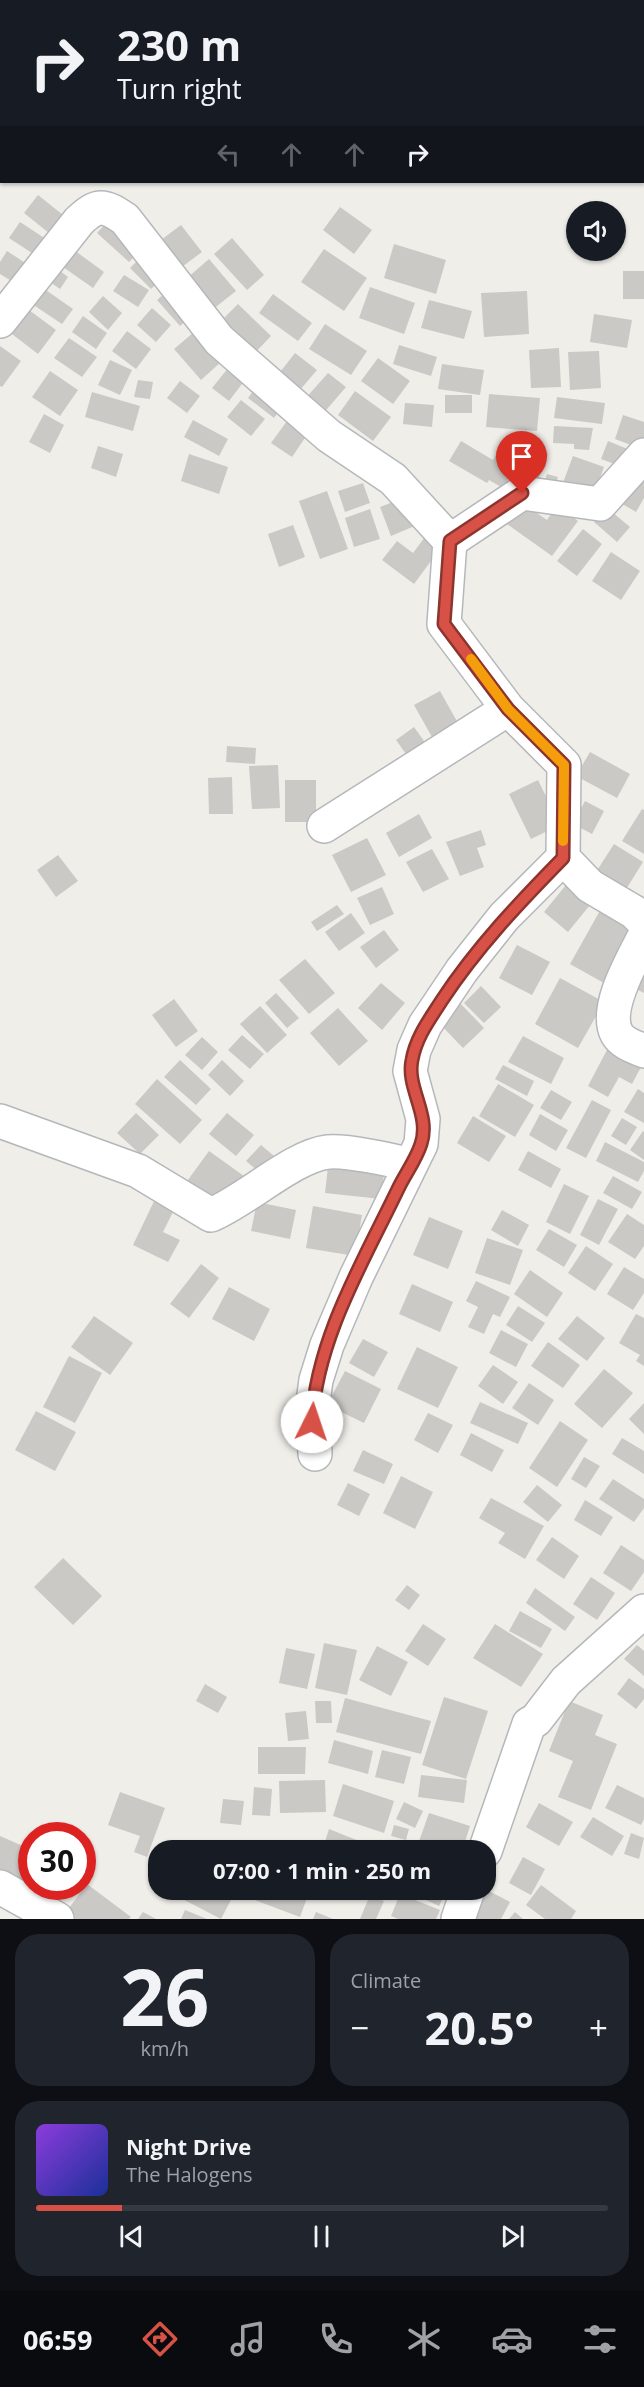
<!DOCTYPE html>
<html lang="en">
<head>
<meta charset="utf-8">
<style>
	body { margin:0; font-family:"Open Sans",sans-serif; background:#20242c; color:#f1f3f6; height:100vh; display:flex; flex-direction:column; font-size:22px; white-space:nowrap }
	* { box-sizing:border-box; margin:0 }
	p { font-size:20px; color:#9ea1a6 }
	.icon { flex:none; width:33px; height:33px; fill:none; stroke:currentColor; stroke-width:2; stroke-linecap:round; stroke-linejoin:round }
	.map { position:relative; height:1919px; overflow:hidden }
	.sheet { display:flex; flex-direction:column; gap:15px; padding:15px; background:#0d0f14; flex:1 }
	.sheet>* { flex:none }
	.hud { position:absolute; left:0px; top:0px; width:645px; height:183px; box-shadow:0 2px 4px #0004; background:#171b24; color:#f1f3f6; overflow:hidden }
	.tools { position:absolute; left:566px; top:201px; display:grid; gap:12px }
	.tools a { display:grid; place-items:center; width:60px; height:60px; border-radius:50%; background:#171b24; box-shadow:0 2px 4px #0004; font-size:30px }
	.speed { position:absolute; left:18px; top:1822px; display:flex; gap:12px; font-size:30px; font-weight:700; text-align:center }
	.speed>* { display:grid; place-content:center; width:78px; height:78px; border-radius:50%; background:#171b24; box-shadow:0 2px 4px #0004; line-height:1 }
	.speed .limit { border:9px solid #d22; background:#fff; color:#111 }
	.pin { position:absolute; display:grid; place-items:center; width:51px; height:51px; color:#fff; margin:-62px -26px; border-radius:50% 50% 50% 0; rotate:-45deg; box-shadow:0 0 6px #0007 }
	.pin .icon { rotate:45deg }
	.me { position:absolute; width:66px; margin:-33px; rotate:4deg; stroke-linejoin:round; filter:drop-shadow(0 0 4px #0008) }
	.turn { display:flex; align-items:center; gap:21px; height:126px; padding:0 18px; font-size:27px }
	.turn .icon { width:78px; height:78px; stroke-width:2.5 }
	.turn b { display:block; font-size:42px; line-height:51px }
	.lanes { display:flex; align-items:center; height:57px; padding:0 18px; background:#0003; justify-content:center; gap:30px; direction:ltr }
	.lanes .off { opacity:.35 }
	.big { font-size:45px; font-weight:700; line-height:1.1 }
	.sheet .card { flex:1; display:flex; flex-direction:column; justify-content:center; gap:9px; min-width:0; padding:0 21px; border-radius:24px; background:#20242c }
	.sheet .dial { align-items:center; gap:0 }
	.dial b { font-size:78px; line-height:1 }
	.song { display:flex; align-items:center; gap:18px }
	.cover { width:72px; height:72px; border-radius:9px; background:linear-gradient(135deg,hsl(270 70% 55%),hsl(230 70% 35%)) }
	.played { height:6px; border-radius:3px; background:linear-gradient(90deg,#d75147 15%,#363941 15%) }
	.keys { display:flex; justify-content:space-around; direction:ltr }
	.heat { display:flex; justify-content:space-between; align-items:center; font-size:33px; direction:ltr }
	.sheet .tiles { flex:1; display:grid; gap:15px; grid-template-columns:1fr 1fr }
	.card:last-child { grid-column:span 2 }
	.trip { position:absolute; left:148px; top:1840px; width:348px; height:60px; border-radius:24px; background:#171b24; box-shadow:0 2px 4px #0004; font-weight:700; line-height:60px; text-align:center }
	.dock { display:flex; height:96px; justify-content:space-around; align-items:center; background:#090b0e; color:#9ea1a6 }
	.dock .icon { width:42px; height:42px }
	.dock .selected { color:#d75147 }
	.dock b { font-size:27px; color:#f1f3f6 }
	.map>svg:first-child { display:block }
	.building { fill:#cbc9c5 }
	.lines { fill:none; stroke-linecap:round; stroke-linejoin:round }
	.minor-casing { stroke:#b5b8bb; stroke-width:36 }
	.minor { stroke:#fff; stroke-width:33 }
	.route-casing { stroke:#8c352e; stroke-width:15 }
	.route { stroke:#d75147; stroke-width:10 }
	.slow { stroke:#f59e0b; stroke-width:10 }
</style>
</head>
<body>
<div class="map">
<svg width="644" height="1919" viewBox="0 0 644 1919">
	<rect width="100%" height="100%" fill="#f0eee9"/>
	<path class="building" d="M 38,195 L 68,219 L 54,237 L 24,213 Z
		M 340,207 L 372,230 L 354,254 L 323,230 Z
		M 110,219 L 142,249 L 129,262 L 97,233 Z
		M 20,222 L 49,241 L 38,257 L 9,238 Z
		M 181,225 L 202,252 L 178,270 L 157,243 Z
		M 232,238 L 264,275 L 247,290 L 214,254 Z
		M 394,244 L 446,260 L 436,294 L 384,278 Z
		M 324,249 L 367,278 L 344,311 L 301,282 Z
		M 74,250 L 104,272 L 93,288 L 63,267 Z
		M 7,251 L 30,266 L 18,285 L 0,274 L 0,262 Z
		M 144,254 L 165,275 L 151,289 L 130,268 Z
		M 209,259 L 236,291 L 212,310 L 186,279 Z
		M 56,268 L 68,277 L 60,289 L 47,280 Z
		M 623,271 L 644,271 L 644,299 L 623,299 Z
		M 124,275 L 149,290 L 138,307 L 113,291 Z
		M 172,287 L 195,313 L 180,326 L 157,300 Z
		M 370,287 L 415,303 L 404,334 L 359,318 Z
		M 43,288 L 73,309 L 62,324 L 32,304 Z
		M 527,291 L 529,334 L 484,337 L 481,293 Z
		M 273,294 L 312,323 L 298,341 L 259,313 Z
		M 103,296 L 122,313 L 108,330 L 89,312 Z
		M 429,300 L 472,311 L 464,339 L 421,328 Z
		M 238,304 L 271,336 L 250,358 L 216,326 Z
		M 152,308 L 171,325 L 156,342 L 137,325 Z
		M 29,310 L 56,330 L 38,354 L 12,334 Z
		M 594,314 L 632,320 L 627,348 L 590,342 Z
		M 83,316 L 107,333 L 96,349 L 72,332 Z
		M 325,324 L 367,351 L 351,375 L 309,349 Z
		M 127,331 L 151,349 L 136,369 L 112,351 Z
		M 194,332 L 221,362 L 201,380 L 174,349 Z
		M 69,338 L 97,357 L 82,377 L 54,358 Z
		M 399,345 L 437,357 L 431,376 L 393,364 Z
		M 0,346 L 21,361 L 2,387 L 0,386 Z
		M 559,348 L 561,387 L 531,388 L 529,350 Z
		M 599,351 L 601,388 L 570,390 L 568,352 Z
		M 295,353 L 317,370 L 294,397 L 273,381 Z
		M 378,358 L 410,381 L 393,404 L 361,381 Z
		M 110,360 L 132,370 L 120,395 L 98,385 Z
		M 442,364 L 484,370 L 480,395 L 438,389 Z
		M 229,367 L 245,380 L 229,401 L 212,388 Z
		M 50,371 L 78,390 L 60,416 L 32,397 Z
		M 328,373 L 346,387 L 322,415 L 304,400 Z
		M 138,380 L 153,382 L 150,399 L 134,397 Z
		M 180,381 L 200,396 L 187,413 L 167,398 Z
		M 260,382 L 286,401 L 274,418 L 248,398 Z
		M 355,391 L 391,417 L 373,441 L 338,415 Z
		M 92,392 L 140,406 L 133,431 L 85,417 Z
		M 489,394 L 540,398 L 537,431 L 486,427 Z
		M 445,395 L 472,395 L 472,413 L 445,413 Z
		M 557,397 L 605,403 L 602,424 L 554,418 Z
		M 241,400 L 265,419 L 251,436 L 227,417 Z
		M 405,403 L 434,405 L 432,427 L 403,424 Z
		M 44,414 L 64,425 L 50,453 L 29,442 Z
		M 623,415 L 644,422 L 644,450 L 615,439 Z
		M 193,420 L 228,439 L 219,456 L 184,437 Z
		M 287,421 L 307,435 L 292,457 L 271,443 Z
		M 554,426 L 593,428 L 589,450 L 574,449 L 574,444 L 553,443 Z
		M 461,441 L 493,460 L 503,443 L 523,455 L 503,488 L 489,480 L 487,483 L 449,461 Z
		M 608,441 L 635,452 L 628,469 L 601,459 Z
		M 98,446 L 123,454 L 116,477 L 91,468 Z
		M 529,447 L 548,454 L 537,482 L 518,475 Z
		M 189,454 L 228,467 L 219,494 L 181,481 Z
		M 573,456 L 604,467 L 592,499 L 561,488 Z
		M 547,474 L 558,477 L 552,495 L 541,490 Z
		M 644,479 L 644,498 L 636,512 L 614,499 Z
		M 363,483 L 370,503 L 345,512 L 338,491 Z
		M 327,491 L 348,549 L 320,559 L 299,501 Z
		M 406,497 L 417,525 L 391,536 L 380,507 Z
		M 522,503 L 547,520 L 557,505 L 578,521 L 552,556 L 507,524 Z
		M 606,507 L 630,527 L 617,542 L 594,522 Z
		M 370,509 L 380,539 L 354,547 L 345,518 Z
		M 293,525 L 305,557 L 279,567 L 268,534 Z
		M 583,529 L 602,544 L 577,576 L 557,561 Z
		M 427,534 L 442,546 L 414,584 L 382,560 L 397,541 L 413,553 Z
		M 611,552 L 640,571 L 621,600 L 592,581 Z
		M 440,691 L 463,732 L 437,746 L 414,705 Z
		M 414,727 L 429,748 L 411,761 L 396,740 Z
		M 227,746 L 256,748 L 255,764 L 226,762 Z
		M 590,752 L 630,774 L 617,798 L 576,776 Z
		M 278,765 L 280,808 L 252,809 L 249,766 Z
		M 232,777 L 233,814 L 209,814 L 208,778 Z
		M 285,780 L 316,780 L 316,822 L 285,822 Z
		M 538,780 L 560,825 L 531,839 L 509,794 Z
		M 585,801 L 604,811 L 592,834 L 573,824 Z
		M 642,809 L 644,810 L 644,854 L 622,841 Z
		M 419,814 L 432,838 L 399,857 L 386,833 Z
		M 481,830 L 486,845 L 477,848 L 484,867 L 460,876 L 446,842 Z
		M 367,838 L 386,875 L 351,892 L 332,855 Z
		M 614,844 L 643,862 L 625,891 L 596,872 Z
		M 432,849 L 449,879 L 423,892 L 406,862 Z
		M 58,855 L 78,881 L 56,897 L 37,870 Z
		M 566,885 L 590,905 L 568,932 L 544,912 Z
		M 382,887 L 394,914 L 370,925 L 357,898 Z
		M 337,905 L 344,914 L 317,931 L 311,922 Z
		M 602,907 L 643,930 L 611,987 L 570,964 Z
		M 351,913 L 365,933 L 339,951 L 325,932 Z
		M 384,930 L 399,950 L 376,968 L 360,947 Z
		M 517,945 L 550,962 L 532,995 L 499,978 Z
		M 305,959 L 335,993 L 309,1014 L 279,980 Z
		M 644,966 L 644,993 L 634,988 Z
		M 560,978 L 604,1002 L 578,1048 L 535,1024 Z
		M 381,983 L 405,1003 L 382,1030 L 358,1008 Z
		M 481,986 L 501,1007 L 484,1023 L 464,1003 Z
		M 276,993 L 299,1018 L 287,1028 L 265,1003 Z
		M 174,999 L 198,1031 L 176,1047 L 152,1015 Z
		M 460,1003 L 484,1028 L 463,1048 L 439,1023 Z
		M 260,1006 L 287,1035 L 267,1053 L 240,1024 Z
		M 338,1008 L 368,1041 L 339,1066 L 310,1033 Z
		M 242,1035 L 264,1054 L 250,1069 L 228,1050 Z
		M 523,1036 L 564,1058 L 551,1084 L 508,1062 Z
		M 202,1037 L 218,1052 L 202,1070 L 185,1055 Z
		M 608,1048 L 641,1067 L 632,1084 L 619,1077 L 608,1097 L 588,1086 Z
		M 180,1060 L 211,1089 L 196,1105 L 164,1077 Z
		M 222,1060 L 244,1081 L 230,1096 L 208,1075 Z
		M 503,1065 L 534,1081 L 527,1096 L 495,1079 Z
		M 157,1079 L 202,1120 L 180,1144 L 135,1104 Z
		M 498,1084 L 534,1105 L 515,1137 L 479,1116 Z
		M 638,1089 L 644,1093 L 644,1123 L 624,1112 Z
		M 551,1090 L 572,1102 L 561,1120 L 540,1108 Z
		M 592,1100 L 611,1110 L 586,1158 L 566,1148 Z
		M 136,1113 L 159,1135 L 140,1154 L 117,1133 Z
		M 227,1113 L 254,1135 L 236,1156 L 209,1134 Z
		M 540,1114 L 568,1130 L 556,1151 L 529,1135 Z
		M 473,1116 L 506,1136 L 489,1162 L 457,1143 Z
		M 622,1118 L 637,1127 L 626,1145 L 611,1136 Z
		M 643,1131 L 644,1132 L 644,1160 L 630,1150 Z
		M 605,1142 L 644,1162 L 644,1171 L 638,1182 L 596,1161 Z
		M 261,1145 L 281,1162 L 266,1178 L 246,1161 Z
		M 209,1151 L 244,1176 L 220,1209 L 185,1184 Z
		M 528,1151 L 561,1169 L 551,1188 L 518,1170 Z
		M 329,1158 L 385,1165 L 381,1199 L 325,1193 Z
		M 613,1176 L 642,1192 L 632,1209 L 603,1193 Z
		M 564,1184 L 589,1196 L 570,1234 L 546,1222 Z
		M 157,1195 L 177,1204 L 163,1232 L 180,1240 L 168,1262 L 133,1245 Z
		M 598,1199 L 618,1209 L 599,1245 L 580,1235 Z
		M 257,1202 L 296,1210 L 290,1239 L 251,1231 Z
		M 313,1206 L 362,1215 L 355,1256 L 306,1248 Z
		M 502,1210 L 529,1225 L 518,1246 L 491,1230 Z
		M 627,1214 L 644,1225 L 644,1246 L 635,1259 L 608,1242 Z
		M 429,1217 L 463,1231 L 448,1269 L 413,1255 Z
		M 549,1229 L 577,1245 L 564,1267 L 536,1250 Z
		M 487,1238 L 523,1250 L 510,1285 L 475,1273 Z
		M 586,1246 L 613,1264 L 595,1291 L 568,1273 Z
		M 201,1264 L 219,1278 L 189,1318 L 170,1304 Z
		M 624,1267 L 644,1279 L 644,1293 L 633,1310 L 607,1294 Z
		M 530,1270 L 563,1293 L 547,1317 L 514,1294 Z
		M 476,1281 L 510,1297 L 500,1317 L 493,1314 L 484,1334 L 468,1327 L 478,1307 L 466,1301 Z
		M 412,1284 L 453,1302 L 440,1332 L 399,1314 Z
		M 229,1287 L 270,1309 L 254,1341 L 212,1319 Z
		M 518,1306 L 545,1323 L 532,1342 L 506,1325 Z
		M 636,1314 L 644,1318 L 644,1366 L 636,1361 L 640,1355 L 619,1343 Z
		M 94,1316 L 133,1343 L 110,1375 L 71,1347 Z
		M 577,1316 L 605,1338 L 587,1361 L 558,1339 Z
		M 501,1330 L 528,1344 L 516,1367 L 489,1353 Z
		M 363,1339 L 388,1352 L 374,1377 L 349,1363 Z
		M 548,1342 L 580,1365 L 563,1388 L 531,1366 Z
		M 417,1347 L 458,1367 L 438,1408 L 397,1389 Z
		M 69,1356 L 102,1373 L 75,1423 L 43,1407 Z
		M 493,1365 L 518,1382 L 503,1404 L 478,1386 Z
		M 604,1369 L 633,1393 L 602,1428 L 574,1404 Z
		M 345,1371 L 381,1389 L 364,1423 L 327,1405 Z
		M 529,1383 L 554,1400 L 538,1425 L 512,1408 Z
		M 480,1402 L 528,1423 L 518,1444 L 470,1423 Z
		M 644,1403 L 644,1434 L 629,1419 Z
		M 36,1411 L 76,1432 L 55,1471 L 15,1450 Z
		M 428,1413 L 453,1425 L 438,1453 L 414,1440 Z
		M 560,1421 L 588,1440 L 557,1487 L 529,1468 Z
		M 471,1433 L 504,1450 L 492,1472 L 460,1455 Z
		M 622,1438 L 644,1451 L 644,1474 L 612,1454 Z
		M 363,1450 L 393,1464 L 384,1484 L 353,1471 Z
		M 584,1457 L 600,1466 L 586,1488 L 571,1479 Z
		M 401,1476 L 433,1492 L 415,1529 L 383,1513 Z
		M 613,1479 L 644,1499 L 644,1508 L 634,1522 L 599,1499 Z
		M 348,1483 L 370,1494 L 359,1516 L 337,1505 Z
		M 537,1485 L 562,1505 L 548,1522 L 523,1502 Z
		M 491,1498 L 544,1526 L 525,1559 L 498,1543 L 505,1533 L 479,1518 Z
		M 585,1500 L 613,1517 L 601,1536 L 574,1520 Z
		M 552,1537 L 579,1556 L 564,1579 L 536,1560 Z
		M 621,1545 L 644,1560 L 644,1572 L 631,1591 L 603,1573 Z
		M 63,1558 L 102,1596 L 73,1625 L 34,1587 Z
		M 591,1577 L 615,1593 L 597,1620 L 573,1604 Z
		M 407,1585 L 420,1595 L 409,1610 L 395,1600 Z
		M 535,1588 L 575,1617 L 565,1631 L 526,1603 Z
		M 520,1611 L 552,1629 L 541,1648 L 509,1631 Z
		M 423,1624 L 446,1639 L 428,1666 L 405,1651 Z
		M 495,1624 L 543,1654 L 521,1687 L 473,1658 Z
		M 324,1643 L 357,1650 L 347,1695 L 315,1688 Z
		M 637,1645 L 644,1651 L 644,1676 L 624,1659 Z
		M 377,1646 L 408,1662 L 391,1696 L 359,1680 Z
		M 286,1648 L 315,1654 L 307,1689 L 279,1683 Z
		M 629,1678 L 644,1689 L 644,1699 L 636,1709 L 617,1694 Z
		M 205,1684 L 227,1697 L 218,1713 L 196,1701 Z
		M 444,1697 L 488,1711 L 466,1779 L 422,1765 Z
		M 345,1698 L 431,1721 L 421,1754 L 336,1732 Z
		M 315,1701 L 331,1701 L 332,1723 L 316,1723 Z
		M 569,1701 L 603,1715 L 595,1735 L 617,1744 L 591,1810 L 558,1797 L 573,1761 L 549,1751 Z
		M 306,1711 L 309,1739 L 288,1741 L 285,1713 Z
		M 334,1740 L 373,1751 L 368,1774 L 328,1763 Z
		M 258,1747 L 306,1747 L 305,1774 L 258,1774 Z
		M 382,1750 L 411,1757 L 404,1784 L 375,1777 Z
		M 421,1775 L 467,1780 L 464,1803 L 418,1797 Z
		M 325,1780 L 326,1812 L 280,1813 L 279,1781 Z
		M 343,1784 L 394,1801 L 384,1833 L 333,1816 Z
		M 617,1785 L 644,1798 L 644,1819 L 641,1825 L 605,1808 Z
		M 254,1787 L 272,1789 L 270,1816 L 252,1815 Z
		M 120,1792 L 165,1808 L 147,1857 L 134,1852 L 140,1836 L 108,1825 Z
		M 223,1799 L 244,1801 L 241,1825 L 220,1823 Z
		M 404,1802 L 423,1811 L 415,1828 L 396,1819 Z
		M 539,1803 L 573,1822 L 559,1846 L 526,1827 Z
		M 429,1813 L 470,1826 L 462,1851 L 429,1851 L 417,1847 Z
		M 593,1817 L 624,1836 L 612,1856 L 580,1837 Z
		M 394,1825 L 409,1829 L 406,1840 L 391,1836 Z
		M 329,1829 L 359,1841 L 354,1851 L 322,1851 Z
		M 631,1833 L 644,1838 L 639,1859 L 624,1854 Z
		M 0,1836 L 32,1850 L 32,1868 L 25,1884 L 0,1873 Z
		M 523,1857 L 545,1869 L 531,1895 L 509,1883 Z
		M 87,1884 L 131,1917 L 129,1919 L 75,1919 L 66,1912 Z
		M 541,1885 L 576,1911 L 571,1919 L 545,1919 L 526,1905 Z
		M 39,1887 L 66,1887 L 69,1890 L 51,1906 L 36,1889 Z
		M 165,1890 L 216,1890 L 232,1898 L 221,1919 Z
		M 255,1890 L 310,1890 L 300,1917 L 252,1899 Z
		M 412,1890 L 447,1890 L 439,1906 L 411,1893 Z
		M 480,1890 L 487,1890 L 510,1902 L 501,1919 L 477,1919 L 467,1914 Z
		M 400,1894 L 440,1910 L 436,1919 L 398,1919 L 391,1916 Z
		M 370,1895 L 384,1901 L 376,1919 L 360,1919 Z
		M 185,1910 L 207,1919 L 181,1919 Z
		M 143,1912 L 156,1919 L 138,1919 Z
		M 316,1912 L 333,1919 L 313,1919 Z
		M 515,1912 L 523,1919 L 509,1919 Z"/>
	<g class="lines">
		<defs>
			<path id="minor" d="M 0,321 L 79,221 C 98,203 104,205 125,219 L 219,340 L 329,436 L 393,479 L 450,541
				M 324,826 L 508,709
				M 563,858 L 590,886 L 634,912 L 644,922
				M 644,937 C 633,959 603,1009 617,1034 C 622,1043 635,1047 644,1051
				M 0,1121 L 138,1171 L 211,1215 C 247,1200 293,1156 328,1152 C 345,1150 393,1160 410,1165
				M 315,1454 L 313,1402 L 316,1380 L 327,1345 L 356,1277 L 421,1144 L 423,1119 L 410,1071 L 414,1050 L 425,1025 L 462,970 L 504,917 L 563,858 L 564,765 L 508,709 L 444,624 L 450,541 L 522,493 L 600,504 L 644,455
				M 485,1851 L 529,1724 L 536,1720 L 566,1681 L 644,1611
				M 0,1887 L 57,1919
				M 458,1919 L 468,1890"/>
		</defs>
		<use href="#minor" class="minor-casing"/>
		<use href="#minor" class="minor"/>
	</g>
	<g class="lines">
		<defs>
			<path id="route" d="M 312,1422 C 316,1340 363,1262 398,1189 C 405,1174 416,1160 421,1144 C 431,1115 406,1088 412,1060 C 416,1037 430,1019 442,1000 C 477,947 519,903 563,858 L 564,765 L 508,709 L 444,624 L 450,541 L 522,493"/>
		</defs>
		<use href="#route" class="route-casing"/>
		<use href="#route" class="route"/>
		<path class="slow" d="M 471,659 L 508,709 L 564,765 L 563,841"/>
	</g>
</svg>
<div class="tools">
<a><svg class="icon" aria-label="sound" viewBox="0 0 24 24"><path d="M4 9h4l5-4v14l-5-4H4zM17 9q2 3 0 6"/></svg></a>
</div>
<div class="speed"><div class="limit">30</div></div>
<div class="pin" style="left:522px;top:493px;background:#d93025"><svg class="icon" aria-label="arrive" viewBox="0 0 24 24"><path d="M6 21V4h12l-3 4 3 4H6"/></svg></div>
<svg class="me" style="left:312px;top:1422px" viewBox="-20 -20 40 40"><circle r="19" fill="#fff"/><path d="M0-13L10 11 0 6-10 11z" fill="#d75147"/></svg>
<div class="trip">07:00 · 1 min · 250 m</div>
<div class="hud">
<div class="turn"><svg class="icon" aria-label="right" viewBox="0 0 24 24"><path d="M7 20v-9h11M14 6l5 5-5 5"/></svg><div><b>230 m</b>Turn right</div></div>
<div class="lanes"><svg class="icon off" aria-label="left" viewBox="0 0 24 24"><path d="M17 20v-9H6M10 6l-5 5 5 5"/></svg><svg class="icon off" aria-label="ahead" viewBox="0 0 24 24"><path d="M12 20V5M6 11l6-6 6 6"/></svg><svg class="icon off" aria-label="ahead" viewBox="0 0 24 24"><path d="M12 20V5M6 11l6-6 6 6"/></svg><svg class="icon" aria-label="right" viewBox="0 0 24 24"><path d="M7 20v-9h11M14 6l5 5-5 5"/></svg></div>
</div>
</div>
<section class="sheet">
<div class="tiles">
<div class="card dial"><b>26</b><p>km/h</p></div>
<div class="card"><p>Climate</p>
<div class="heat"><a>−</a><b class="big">20.5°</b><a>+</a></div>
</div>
<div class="card">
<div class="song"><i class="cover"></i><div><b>Night Drive</b><p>The Halogens</p></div></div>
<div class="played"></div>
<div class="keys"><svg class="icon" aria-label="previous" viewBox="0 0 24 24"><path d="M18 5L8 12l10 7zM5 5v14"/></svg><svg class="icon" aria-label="pause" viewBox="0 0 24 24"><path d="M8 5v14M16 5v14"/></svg><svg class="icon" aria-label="next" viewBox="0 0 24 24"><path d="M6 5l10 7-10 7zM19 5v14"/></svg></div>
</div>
</div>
</section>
<nav class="dock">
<b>06:59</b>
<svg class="icon selected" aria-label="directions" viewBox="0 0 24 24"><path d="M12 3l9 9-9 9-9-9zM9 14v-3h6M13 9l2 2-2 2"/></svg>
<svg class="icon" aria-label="music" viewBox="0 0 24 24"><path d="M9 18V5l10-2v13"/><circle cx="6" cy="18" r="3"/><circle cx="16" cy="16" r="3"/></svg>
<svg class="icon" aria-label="phone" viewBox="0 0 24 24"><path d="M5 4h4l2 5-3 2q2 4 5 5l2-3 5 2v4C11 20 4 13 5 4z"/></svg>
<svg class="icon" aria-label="climate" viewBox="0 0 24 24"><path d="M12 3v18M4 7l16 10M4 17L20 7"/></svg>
<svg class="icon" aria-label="car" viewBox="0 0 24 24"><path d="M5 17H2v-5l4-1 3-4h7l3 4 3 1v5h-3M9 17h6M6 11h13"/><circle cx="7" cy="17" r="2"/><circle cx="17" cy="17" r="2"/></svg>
<svg class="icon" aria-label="filters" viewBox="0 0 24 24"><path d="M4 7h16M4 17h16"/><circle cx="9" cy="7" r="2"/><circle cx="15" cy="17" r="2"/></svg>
</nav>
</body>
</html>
